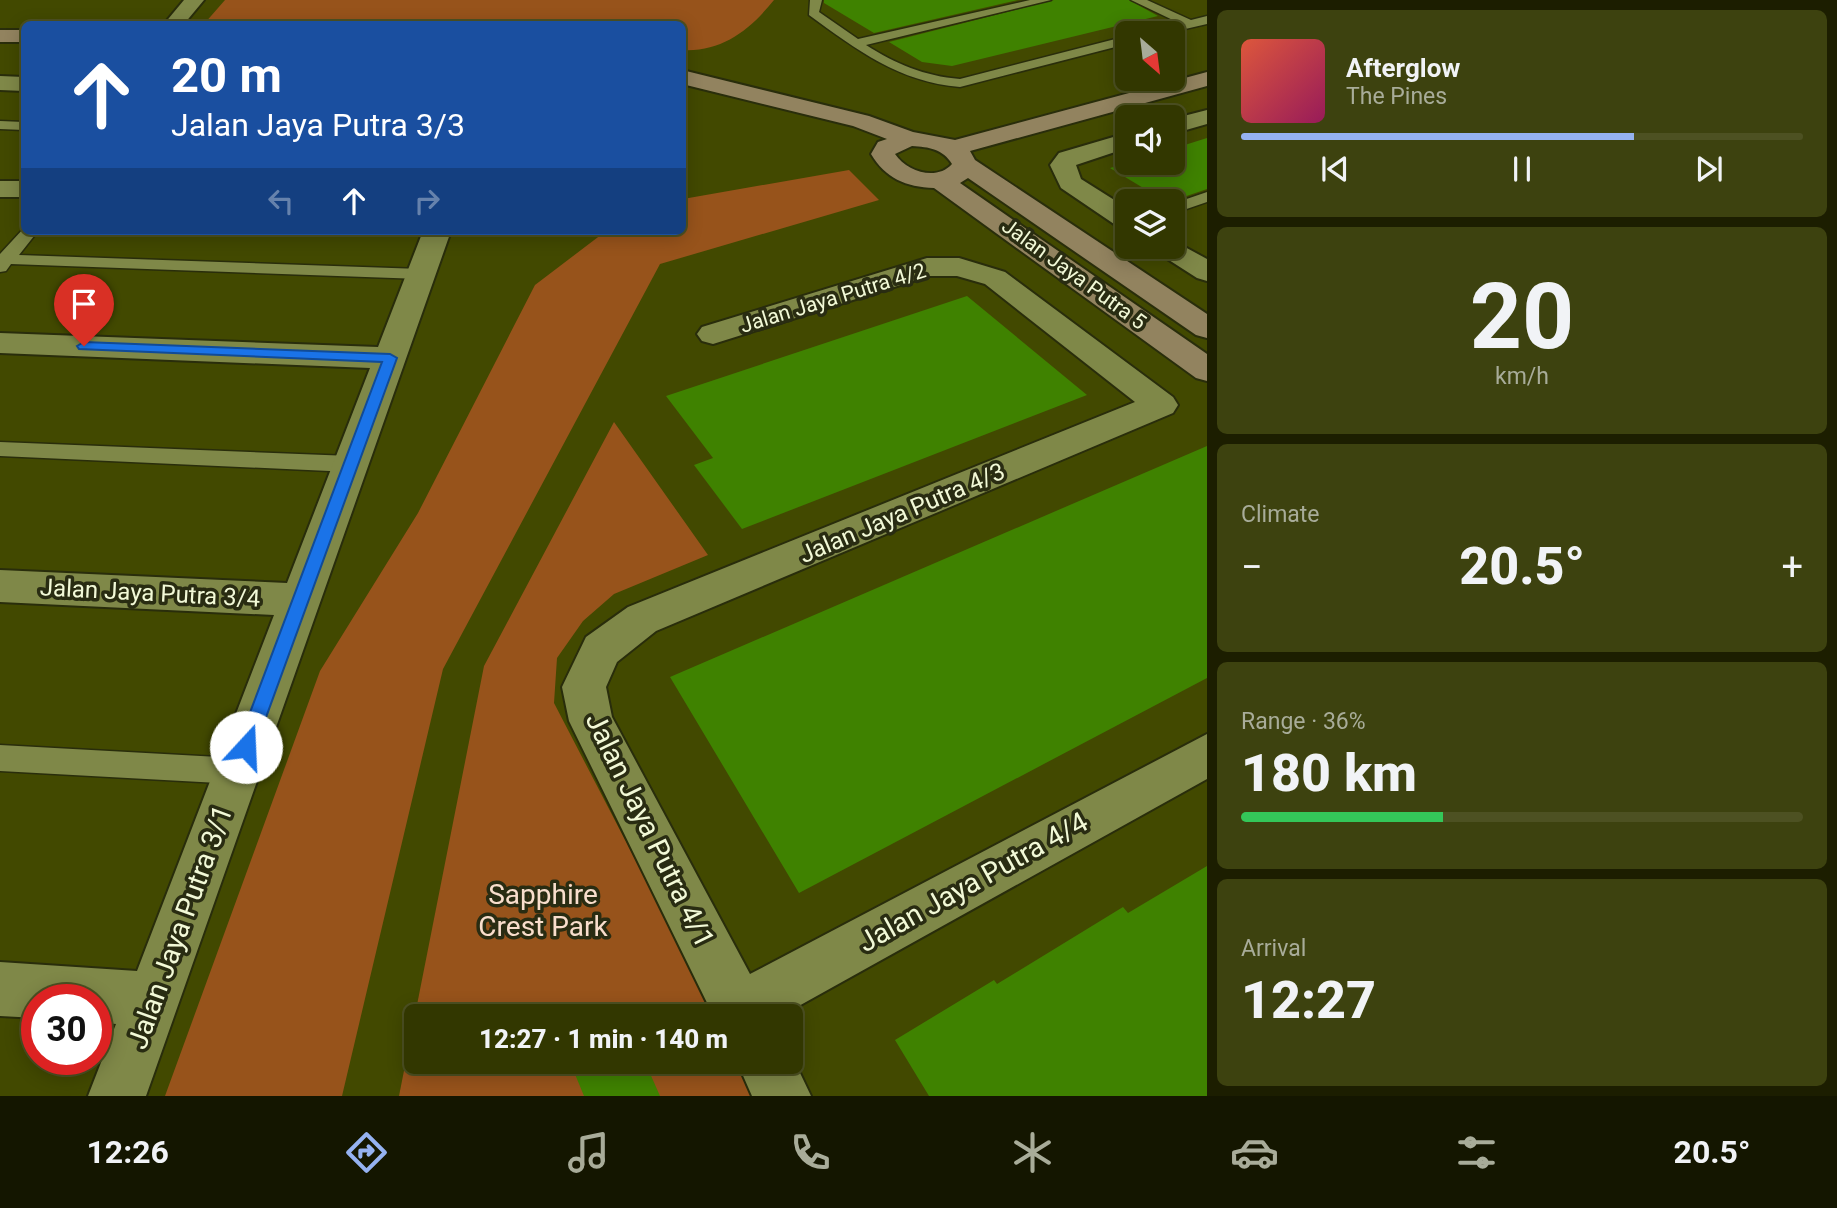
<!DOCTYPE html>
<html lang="en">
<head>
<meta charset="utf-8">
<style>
	body { margin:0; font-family:Roboto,sans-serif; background:#3d420f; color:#f1f3f6; height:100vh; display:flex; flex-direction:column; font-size:26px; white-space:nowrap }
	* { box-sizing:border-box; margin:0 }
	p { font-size:23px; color:#a8ac99 }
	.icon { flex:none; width:38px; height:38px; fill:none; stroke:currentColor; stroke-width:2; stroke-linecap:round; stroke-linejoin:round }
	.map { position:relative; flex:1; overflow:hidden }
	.drawer { display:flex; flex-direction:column; gap:10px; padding:10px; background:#1c1e00; width:630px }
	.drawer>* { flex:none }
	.top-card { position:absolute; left:21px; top:21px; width:665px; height:214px; border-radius:10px; box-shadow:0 4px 18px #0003,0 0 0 2px #4d5122; background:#1a4fa0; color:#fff; overflow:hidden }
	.needle { width:46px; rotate:152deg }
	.controls { position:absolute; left:1115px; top:21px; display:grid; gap:14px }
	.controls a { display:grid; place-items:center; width:70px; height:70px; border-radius:10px; background:#323700; box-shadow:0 4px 18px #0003,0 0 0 2px #4d5122; font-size:35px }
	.speed { position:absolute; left:21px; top:984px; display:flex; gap:14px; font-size:35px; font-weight:700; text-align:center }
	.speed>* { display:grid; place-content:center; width:91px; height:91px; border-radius:50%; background:#323700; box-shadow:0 4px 18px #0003,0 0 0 2px #4d5122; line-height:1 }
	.speed .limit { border:10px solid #d22; background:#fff; color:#111 }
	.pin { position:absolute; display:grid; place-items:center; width:60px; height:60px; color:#fff; margin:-72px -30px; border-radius:50% 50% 50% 0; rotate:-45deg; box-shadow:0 0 7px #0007 }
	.pin .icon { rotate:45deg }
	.me { position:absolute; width:77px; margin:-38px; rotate:20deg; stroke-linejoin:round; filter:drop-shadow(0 0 5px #0008) }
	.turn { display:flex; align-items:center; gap:24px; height:147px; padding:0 35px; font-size:32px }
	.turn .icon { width:91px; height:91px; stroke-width:2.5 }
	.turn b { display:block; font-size:49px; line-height:60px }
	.lanes { display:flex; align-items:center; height:66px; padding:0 35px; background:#0003; justify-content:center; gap:35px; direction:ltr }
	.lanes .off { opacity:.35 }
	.big { font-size:52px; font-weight:800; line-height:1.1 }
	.drawer .tile { flex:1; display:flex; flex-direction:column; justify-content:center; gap:10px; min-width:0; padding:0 24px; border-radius:10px; background:#3d420f }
	.drawer .dial { align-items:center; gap:0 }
	.dial b { font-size:91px; line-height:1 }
	.song { display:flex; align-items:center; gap:21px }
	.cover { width:84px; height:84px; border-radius:10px; background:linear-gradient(135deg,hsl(10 70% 55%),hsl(330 70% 35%)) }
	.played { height:7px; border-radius:4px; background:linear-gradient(90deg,#95b2f1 70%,#4d5122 70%) }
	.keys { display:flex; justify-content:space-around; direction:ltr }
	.heat { display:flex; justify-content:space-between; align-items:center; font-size:38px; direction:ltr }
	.charge { height:10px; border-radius:5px; background:linear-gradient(90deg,#34c759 36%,#4d5122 0) }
	.trip { position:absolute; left:404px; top:1004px; width:399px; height:70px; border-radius:10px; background:#323700; box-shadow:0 4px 18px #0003,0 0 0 2px #4d5122; font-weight:800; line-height:70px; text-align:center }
	.menu { display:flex; height:112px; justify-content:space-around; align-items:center; background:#141600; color:#a8ac99 }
	.menu .icon { width:49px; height:49px }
	.menu .active { color:#95b2f1 }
	.menu b { font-size:32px; color:#f1f3f6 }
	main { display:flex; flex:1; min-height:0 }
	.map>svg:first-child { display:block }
	.green { fill:#97531b }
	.building { fill:#3f8200 }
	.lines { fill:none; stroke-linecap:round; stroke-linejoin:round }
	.lane-casing { stroke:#292d0b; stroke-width:3 }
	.street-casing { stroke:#292d0b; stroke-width:4 }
	.secondary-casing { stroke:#292d0b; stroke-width:4 }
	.lane { fill:#7f8848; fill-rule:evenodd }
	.street { fill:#7f8848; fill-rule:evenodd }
	.secondary { fill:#92835f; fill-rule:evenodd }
	.route { fill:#1a73e8; stroke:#114b97; stroke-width:2 }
	.labels { text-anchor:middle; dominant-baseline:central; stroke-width:7; stroke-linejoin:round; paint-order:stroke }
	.far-street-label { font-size:21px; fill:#f2f9d7; stroke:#292c12 }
	.street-label { font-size:24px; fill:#f2f9d7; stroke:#292c12 }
	.near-street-label { font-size:28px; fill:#f2f9d7; stroke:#292c12 }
	.near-park-label { font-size:28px; fill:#f9decc; stroke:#292c12 }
</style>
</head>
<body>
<main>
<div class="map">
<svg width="1207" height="1096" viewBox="0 0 1207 1096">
	<rect width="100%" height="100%" fill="#424900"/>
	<path class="green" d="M 225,0 L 774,0 C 750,30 722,52 683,50 L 682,24 L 204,24 Z
		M 849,170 L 879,200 L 660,264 L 443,669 L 342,1096 L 165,1096 L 320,671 L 418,513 L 535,285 L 606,231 L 682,231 L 683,199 Z
		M 614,422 L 708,555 L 614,594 L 583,621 L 557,658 L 554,703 L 717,1017 L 416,1017 L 416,1062 L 741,1062 L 758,1096 L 399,1096 L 484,666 Z"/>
	<path class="building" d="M 824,0 L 1018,0 L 874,33 L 824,3 Z
		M 1054,0 L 1129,0 L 1158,16 L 952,66 L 922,62 L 889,42 Z
		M 1207,138 L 1207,189 L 1172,201 L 1165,201 L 1110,168 L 1128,163 L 1172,163 L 1172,149 Z
		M 967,296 L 1087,395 L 742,529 L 694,465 L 713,458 L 666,396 Z
		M 1207,446 L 1207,678 L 799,893 L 670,677 Z
		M 1207,866 L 1207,1096 L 929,1096 L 895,1040 L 994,980 L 997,984 L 1123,907 L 1128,913 Z
		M 570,1062 L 645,1062 L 660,1096 L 584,1096 Z"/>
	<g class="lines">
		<defs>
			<path id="lane" d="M 810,0 L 822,0 L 819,12 L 858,39 L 1030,0 L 1051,0 L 866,45 C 896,64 924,76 960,79 L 1127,36 L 1127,44 L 960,87 C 899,82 857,50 809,15 Z
				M 1131,0 L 1147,0 L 1191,20 L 1207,16 L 1207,24 L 1168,33 L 1148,33 L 1150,30 L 1179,23 Z
				M 0,121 L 24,122 L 24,130 L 0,129 Z
				M 1207,192 L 1207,202 L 1172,214 L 1172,204 Z
				M 24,228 L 24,231 L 38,231 L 19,255 L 421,269 L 430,274 L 421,279 L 11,264 L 6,271 L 0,272 L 0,254 Z
				M 0,442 L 351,456 L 358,459 L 362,464 L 358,469 L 351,472 L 0,456 Z
				M 0,745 L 237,758 L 247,762 L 251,771 L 247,780 L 237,784 L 0,771 Z"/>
			<path id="street" d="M 184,0 L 204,0 L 184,24 L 164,24 Z
				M 0,76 L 24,77 L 24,91 L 0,90 Z
				M 1207,110 L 1207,124 L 1172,134 L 1172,119 Z
				M 1127,133 L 1127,148 L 1076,165 L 1081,179 L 1127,208 L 1127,228 L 1117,226 L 1061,188 L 1050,165 L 1059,153 Z
				M 0,181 L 24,181 L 24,197 L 0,197 Z
				M 423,231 L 451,231 L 146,1096 L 88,1096 L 116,1024 L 96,1022 L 96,999 L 37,999 L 37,1018 L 0,1016 L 0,962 L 137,971 L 274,615 L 0,602 L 0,570 L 287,583 L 370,368 L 0,353 L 0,333 L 378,347 Z
				M 1172,240 L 1207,259 L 1207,281 L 1197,278 L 1158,253 L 1154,247 L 1172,247 Z
				M 927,258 L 959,258 L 1005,272 L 1173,397 L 1178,405 L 1173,413 L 656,631 L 617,662 L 606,687 L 612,717 L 750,974 L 1207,734 L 1207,779 L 779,1017 L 714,1017 L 569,721 L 562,687 L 586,637 L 628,607 L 1135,402 L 985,284 L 957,276 L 929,276 L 713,344 L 702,341 L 697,334 L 702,327 Z
				M 791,1054 L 811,1096 L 752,1096 L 737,1062 L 791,1062 Z"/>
			<path id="secondary" d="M 0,30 L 24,30 L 24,42 L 0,42 Z
				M 682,70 L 869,116 L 913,132 L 955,140 L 1207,72 L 1207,86 L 970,151 L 975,160 L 1207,314 L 1207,338 L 1196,335 L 968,178 L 960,183 L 1207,354 L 1207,381 L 1196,378 L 934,188 C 906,187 885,178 871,154 L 878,142 L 887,139 L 853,126 L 682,84 ZM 912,146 C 929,147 943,149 952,164 C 937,181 907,172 895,154 Z"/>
		</defs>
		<use href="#lane" class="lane-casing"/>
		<use href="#street" class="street-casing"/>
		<use href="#secondary" class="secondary-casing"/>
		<use href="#lane" class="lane"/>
		<use href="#street" class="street"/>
		<use href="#secondary" class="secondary"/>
	</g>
	<path class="route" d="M 84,342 L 390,354 L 397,358 L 253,753 L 246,755 L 240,753 L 237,747 L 382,362 L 79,349 L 77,346 Z"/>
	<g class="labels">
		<g class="far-street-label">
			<text transform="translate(1074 274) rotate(36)">Jalan Jaya Putra 5</text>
			<text transform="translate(833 298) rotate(-17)">Jalan Jaya Putra 4/2</text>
		</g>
		<g class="street-label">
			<text transform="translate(902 513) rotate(-23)">Jalan Jaya Putra 4/3</text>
			<text transform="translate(150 593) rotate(3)">Jalan Jaya Putra 3/4</text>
		</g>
		<g class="near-street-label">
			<text transform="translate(650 830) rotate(64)">Jalan Jaya Putra 4/1</text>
			<text transform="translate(973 882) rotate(-29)">Jalan Jaya Putra 4/4</text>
			<text transform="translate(180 927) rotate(-70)">Jalan Jaya Putra 3/1</text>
		</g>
		<g class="near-park-label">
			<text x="543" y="894">Sapphire<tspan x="543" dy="32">Crest Park</tspan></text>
		</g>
	</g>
</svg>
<div class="controls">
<a><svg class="needle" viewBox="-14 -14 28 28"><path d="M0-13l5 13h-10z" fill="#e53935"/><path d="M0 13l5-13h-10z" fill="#a8ac99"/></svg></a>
<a><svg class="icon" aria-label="sound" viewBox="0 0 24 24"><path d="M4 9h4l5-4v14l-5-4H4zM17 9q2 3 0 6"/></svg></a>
<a><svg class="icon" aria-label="layers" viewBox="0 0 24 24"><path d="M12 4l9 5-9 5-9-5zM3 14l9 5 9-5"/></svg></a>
</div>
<div class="speed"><div class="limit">30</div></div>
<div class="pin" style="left:84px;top:346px;background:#d93025"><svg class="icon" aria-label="arrive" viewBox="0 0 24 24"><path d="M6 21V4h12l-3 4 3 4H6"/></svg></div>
<svg class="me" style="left:246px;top:747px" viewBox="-20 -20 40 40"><circle r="19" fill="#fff"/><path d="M0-13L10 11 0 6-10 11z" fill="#1a73e8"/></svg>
<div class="trip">12:27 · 1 min · 140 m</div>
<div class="top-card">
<div class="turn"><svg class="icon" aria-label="ahead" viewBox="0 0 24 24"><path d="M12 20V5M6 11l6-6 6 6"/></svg><div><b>20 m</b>Jalan Jaya Putra 3/3</div></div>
<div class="lanes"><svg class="icon off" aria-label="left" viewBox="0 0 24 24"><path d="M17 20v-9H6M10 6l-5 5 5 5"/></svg><svg class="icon" aria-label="ahead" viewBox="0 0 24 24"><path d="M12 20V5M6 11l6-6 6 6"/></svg><svg class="icon off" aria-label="right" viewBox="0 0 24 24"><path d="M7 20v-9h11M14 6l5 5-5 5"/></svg></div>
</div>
</div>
<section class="drawer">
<div class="tile">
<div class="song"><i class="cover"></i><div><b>Afterglow</b><p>The Pines</p></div></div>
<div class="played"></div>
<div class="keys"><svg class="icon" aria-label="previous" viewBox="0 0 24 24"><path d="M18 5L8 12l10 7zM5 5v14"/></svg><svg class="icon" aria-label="pause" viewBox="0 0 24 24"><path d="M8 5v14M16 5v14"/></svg><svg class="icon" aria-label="next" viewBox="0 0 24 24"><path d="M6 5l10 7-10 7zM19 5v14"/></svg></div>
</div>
<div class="tile dial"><b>20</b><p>km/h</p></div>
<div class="tile"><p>Climate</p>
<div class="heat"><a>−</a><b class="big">20.5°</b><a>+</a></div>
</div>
<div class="tile"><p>Range · 36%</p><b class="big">180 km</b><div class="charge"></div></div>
<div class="tile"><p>Arrival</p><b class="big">12:27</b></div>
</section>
</main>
<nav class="menu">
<b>12:26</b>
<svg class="icon active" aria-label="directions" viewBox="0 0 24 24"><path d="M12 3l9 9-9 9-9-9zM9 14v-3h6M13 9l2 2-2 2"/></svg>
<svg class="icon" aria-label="music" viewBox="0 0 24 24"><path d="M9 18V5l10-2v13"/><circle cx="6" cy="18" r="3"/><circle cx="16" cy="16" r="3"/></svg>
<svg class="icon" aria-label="phone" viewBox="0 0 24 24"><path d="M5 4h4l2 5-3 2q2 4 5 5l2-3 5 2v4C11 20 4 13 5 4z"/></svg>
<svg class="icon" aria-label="climate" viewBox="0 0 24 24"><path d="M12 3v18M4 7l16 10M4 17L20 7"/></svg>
<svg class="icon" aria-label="car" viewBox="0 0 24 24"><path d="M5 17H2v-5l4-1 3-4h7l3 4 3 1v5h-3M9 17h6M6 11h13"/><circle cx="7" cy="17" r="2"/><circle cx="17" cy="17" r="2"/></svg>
<svg class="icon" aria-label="filters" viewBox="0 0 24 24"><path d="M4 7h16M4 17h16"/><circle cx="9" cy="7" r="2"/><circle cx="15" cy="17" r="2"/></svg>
<b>20.5°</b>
</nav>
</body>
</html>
